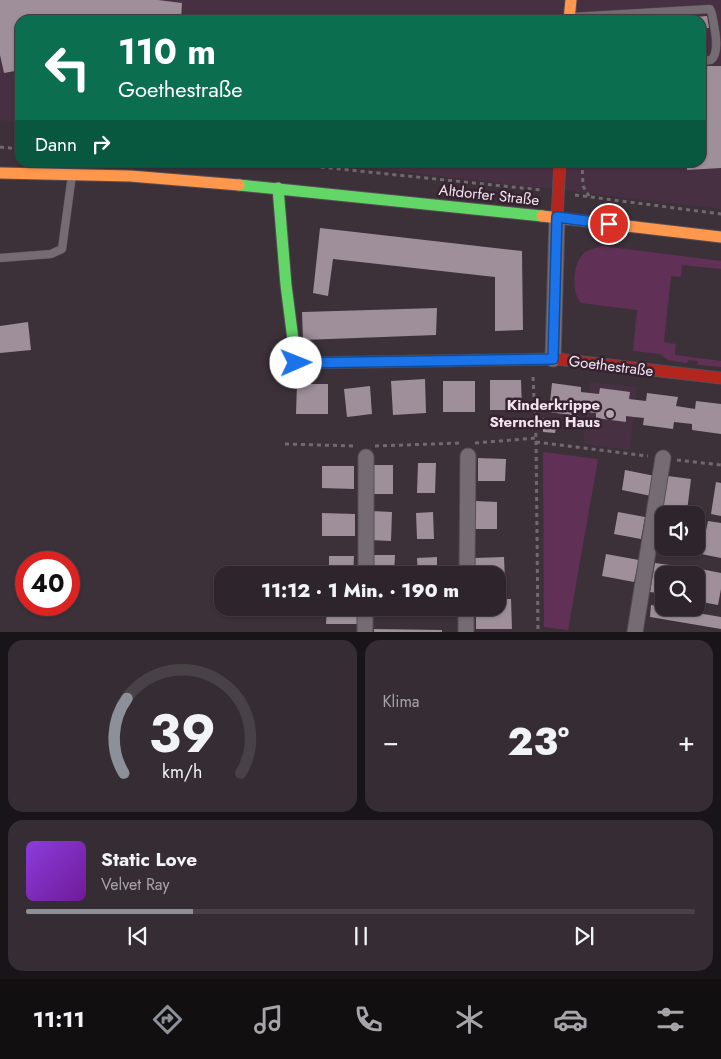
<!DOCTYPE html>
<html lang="de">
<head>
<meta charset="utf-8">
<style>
	body { margin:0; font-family:Jost,sans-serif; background:#352d33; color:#f1f3f6; height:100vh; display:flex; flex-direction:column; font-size:19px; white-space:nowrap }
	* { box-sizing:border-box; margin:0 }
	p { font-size:16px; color:#a7a5a9 }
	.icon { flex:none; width:28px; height:28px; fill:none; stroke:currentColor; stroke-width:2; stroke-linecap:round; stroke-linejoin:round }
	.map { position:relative; height:632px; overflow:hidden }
	.drawer { display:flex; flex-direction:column; gap:8px; padding:8px; background:#191418; flex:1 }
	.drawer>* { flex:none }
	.banner { position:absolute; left:15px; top:15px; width:691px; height:152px; border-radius:15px; box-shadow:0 1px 4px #0004,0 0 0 1px #484247; background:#0b6e4f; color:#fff; overflow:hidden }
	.controls { position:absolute; left:655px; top:506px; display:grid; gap:10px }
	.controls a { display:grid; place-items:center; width:50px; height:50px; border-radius:10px; background:#2d252b; box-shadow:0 1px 4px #0004,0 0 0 1px #484247; font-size:25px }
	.speed { position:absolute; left:15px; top:551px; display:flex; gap:10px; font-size:25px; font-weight:700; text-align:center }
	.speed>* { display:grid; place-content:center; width:65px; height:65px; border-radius:50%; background:#2d252b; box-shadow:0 1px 4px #0004,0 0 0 1px #484247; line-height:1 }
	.speed .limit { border:8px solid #d22; background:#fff; color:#111 }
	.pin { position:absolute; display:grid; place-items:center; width:42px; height:42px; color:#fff; margin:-21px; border:2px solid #fff; border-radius:50%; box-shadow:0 1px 5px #0007 }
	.me { position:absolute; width:55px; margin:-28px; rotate:89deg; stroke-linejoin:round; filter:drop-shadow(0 0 4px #0008) }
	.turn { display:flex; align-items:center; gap:18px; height:105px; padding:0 20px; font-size:22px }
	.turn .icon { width:65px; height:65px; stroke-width:2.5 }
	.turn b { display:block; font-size:35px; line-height:42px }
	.then { display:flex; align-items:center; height:48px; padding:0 20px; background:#0003; gap:10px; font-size:19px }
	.big { font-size:38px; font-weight:800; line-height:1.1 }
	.drawer .tile { flex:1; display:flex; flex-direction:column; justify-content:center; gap:8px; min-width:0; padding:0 18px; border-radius:15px; background:#352d33 }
	.drawer .dial { align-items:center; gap:0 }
	.dial svg { height:130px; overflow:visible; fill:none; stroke:#484247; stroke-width:7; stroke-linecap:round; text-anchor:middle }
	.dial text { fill:#f1f3f6; stroke:none }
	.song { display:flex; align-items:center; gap:15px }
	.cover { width:60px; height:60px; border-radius:8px; background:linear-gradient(135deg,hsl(270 70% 55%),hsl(280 70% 35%)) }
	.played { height:5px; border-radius:2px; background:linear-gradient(90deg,#8c9099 25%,#484247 25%) }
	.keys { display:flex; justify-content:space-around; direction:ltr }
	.heat { display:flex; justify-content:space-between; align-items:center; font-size:28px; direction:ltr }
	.drawer .tiles { flex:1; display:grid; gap:8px; grid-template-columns:1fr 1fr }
	.tile:last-child { grid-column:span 2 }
	.trip { position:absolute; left:214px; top:566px; width:292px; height:50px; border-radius:15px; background:#2d252b; box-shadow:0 1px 4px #0004,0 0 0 1px #484247; font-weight:800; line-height:50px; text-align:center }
	.dock { display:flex; height:80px; justify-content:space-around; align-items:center; background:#120f11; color:#a7a5a9 }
	.dock .icon { width:35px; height:35px }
	.dock .current { color:#8c9099 }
	.dock b { font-size:22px; color:#f1f3f6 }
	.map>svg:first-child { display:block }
	.built { fill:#483043 }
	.green { fill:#613057 }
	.building { fill:#9e8f9a }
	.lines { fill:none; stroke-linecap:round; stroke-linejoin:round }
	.lane-casing { stroke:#584e56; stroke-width:9 }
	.street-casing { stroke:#584e56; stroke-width:17 }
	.fast-casing { stroke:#584e56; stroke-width:13 }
	.slow-casing { stroke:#584e56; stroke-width:13 }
	.jam-casing { stroke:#584e56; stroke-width:13 }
	.path { stroke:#72686f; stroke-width:3; stroke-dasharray:4 4; stroke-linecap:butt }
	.lane { stroke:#756c73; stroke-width:8 }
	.street { stroke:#756c73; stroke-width:15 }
	.fast { stroke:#63d668; stroke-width:11 }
	.slow { stroke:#ff974d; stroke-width:11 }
	.jam { stroke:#b3261e; stroke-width:11 }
	.route-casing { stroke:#114b97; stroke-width:12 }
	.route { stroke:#1a73e8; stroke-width:9 }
	.poi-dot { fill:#b2a5af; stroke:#362231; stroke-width:2 }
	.labels { text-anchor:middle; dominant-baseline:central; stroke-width:5; stroke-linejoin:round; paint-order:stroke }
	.street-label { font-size:15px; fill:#f2e4ee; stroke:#362231 }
	.poi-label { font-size:15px; font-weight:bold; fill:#f2e4ee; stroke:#362231; text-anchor:end }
</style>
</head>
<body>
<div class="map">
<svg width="721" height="632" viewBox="0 0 721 632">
	<rect width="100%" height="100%" fill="#3c3139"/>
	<path class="built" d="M 0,0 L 721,0 L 721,209 L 328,163 L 701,162 L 701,20 L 20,20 L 20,123 L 0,120 Z
		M 590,382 L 637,387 L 630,450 L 583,444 Z"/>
	<path class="green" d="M 602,246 L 721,261 L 721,269 L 682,265 L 681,277 L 671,276 L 664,342 L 676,344 L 675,355 L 721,361 L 721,367 L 698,365 L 698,361 L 688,360 L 687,363 L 668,360 L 660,354 L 633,351 L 637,310 L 581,303 C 571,292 573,264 583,254 C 588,249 596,248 602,246 Z
		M 543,452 L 598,459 L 568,630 L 544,627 Z"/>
	<path class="building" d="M 0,0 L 158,0 L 182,3 L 181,20 L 20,20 L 20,70 L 4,73 L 0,55 Z
		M 682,14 L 682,18 L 707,16 L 709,28 L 701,28 L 701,20 L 642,20 L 642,19 L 650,18 L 650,16 L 658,15 L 658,18 L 675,17 L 675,15 Z
		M 705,66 L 721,66 L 721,168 L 687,170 L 687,162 L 701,162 L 701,76 L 705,76 Z
		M 320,228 L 522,251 L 523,330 L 495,331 L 495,277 L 333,259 L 328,296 L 313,293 Z
		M 437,308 L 436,335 L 303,340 L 302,312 Z
		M 28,322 L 31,350 L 0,353 L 0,326 Z
		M 425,379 L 426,413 L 393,415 L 391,381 Z
		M 490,380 L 521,380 L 522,410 L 490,410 Z
		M 443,381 L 475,381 L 475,412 L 443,412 Z
		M 552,383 L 581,387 L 581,392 L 599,394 L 600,388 L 630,392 L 629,399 L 646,401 L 647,393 L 678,397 L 676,406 L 695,409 L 696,401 L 721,404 L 721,434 L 692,430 L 692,424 L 674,422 L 673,429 L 643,425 L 644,418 L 634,417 L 626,416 L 626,422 L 596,418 L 596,413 L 578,411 L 578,416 L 549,412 Z
		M 297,384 L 328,384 L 328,414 L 296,414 Z
		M 370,386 L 372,414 L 347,417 L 344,389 Z
		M 542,418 L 557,421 L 555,433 L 543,432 Z
		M 478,458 L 506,459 L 505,481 L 478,481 Z
		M 418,463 L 436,463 L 435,493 L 417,493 Z
		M 369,465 L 393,465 L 393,494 L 370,494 Z
		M 322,466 L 354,466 L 354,489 L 322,488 Z
		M 625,470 L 655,476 L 651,496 L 622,490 Z
		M 668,476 L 691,479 L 687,511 L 663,507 Z
		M 716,482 L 721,483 L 721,516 L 711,514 Z
		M 475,501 L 497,502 L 497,529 L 475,529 Z
		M 371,511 L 392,512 L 391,541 L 370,540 Z
		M 433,512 L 434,539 L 417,539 L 416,513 Z
		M 618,512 L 645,517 L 641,539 L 614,534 Z
		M 322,513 L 355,514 L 355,536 L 322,536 Z
		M 663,518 L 664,548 L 679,548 L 678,553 L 657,549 Z
		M 708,521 L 721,523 L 721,558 L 701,554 Z
		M 606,554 L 639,560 L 634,582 L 602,576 Z
		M 371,555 L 395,555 L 394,575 L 371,575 Z
		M 329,556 L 354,556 L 353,575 L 329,575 Z
		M 437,557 L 437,575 L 418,575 L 417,558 Z
		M 504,557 L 505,580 L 498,580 L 498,575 L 475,575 L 474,558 Z
		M 655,563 L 677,566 L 675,575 L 664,575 L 664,594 L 650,592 Z
		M 701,569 L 721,573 L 721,589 L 718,605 L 696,601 Z
		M 498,599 L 511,599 L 512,629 L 476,629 L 476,608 L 498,608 Z
		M 651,605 L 721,617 L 721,629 L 650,617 Z
		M 327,608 L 358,608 L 358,624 L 326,624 Z
		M 374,608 L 462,608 L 462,614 L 374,614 Z
		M 374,629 L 442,630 L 442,632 L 374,632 Z"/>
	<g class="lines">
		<defs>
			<path id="lane" d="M 571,17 L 710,9 L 712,14 C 714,26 721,52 711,60 L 701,61
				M 0,258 L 51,254 L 62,249 L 72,175"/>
			<path id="street" d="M 553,359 L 557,217
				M 366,575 L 366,457
				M 467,575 L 468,456
				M 365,632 L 365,608
				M 466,632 L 466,608
				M 635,632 L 663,458"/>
			<path id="fast" d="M 239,185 L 542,216
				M 278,188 L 286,285 L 296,363 L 557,359"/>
			<path id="slow" d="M 569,20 L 571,0
				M 0,173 L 130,176 L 239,185
				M 542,216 L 721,237"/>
			<path id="jam" d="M 557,217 L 560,162
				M 557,359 L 721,378"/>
		</defs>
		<use href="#lane" class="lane-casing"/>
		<use href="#street" class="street-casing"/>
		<use href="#fast" class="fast-casing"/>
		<use href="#slow" class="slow-casing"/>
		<use href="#jam" class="jam-casing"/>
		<path class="path" d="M 0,147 L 20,149
			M 273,162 L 541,190
			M 582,162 L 583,186 L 589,196
			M 575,195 L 721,214
			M 533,377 L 536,438 L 538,632
			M 536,442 L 648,456
			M 475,443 L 536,438
			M 285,444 L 356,446
			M 375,446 L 461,443
			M 677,460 L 721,465"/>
		<use href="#lane" class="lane"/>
		<use href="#street" class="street"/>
		<use href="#fast" class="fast"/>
		<use href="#slow" class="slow"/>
		<use href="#jam" class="jam"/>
	</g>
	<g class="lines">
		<defs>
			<path id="route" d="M 296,363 L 553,359 L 557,217 L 609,224"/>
		</defs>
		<use href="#route" class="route-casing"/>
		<use href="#route" class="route"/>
	</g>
	<circle class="poi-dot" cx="610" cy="414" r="5"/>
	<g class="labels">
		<g class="street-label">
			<text transform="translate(489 195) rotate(6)">Altdorfer Straße</text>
			<text transform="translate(611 366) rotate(7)">Goethestraße</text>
		</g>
		<g class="poi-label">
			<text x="600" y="405">Kinderkrippe<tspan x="600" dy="17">Sternchen Haus</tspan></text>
		</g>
	</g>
</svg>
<div class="controls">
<a><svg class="icon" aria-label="sound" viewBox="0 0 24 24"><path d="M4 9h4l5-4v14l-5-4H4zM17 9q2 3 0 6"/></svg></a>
<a><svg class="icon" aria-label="search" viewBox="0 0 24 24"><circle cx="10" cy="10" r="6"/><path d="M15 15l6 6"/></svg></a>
</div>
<div class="speed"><div class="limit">40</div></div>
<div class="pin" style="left:609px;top:224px;background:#d93025"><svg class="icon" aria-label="arrive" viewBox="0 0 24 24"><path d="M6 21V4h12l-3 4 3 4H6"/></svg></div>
<svg class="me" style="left:296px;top:363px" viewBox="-20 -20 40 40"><circle r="19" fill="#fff"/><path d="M0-13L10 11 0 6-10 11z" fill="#1a73e8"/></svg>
<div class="trip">11:12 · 1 Min. · 190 m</div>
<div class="banner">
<div class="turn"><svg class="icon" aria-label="left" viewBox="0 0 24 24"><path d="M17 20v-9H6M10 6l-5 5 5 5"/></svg><div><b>110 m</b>Goethestraße</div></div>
<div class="then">Dann<svg class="icon" aria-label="right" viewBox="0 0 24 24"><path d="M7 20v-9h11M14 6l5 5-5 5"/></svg></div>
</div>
</div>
<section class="drawer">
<div class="tiles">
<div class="tile dial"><svg viewBox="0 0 100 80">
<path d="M14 69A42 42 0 1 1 86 69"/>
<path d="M14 69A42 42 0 0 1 16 23" stroke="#8c9099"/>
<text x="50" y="56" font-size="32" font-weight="700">39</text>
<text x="50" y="72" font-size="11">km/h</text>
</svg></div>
<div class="tile"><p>Klima</p>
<div class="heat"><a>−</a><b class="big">23°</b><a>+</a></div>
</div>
<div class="tile">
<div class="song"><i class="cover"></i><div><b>Static Love</b><p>Velvet Ray</p></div></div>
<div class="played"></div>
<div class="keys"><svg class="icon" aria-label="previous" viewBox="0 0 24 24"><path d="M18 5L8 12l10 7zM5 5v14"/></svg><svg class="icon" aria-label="pause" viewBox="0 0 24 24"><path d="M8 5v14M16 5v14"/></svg><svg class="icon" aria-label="next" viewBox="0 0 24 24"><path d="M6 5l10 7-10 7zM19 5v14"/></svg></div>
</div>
</div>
</section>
<nav class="dock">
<b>11:11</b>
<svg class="icon current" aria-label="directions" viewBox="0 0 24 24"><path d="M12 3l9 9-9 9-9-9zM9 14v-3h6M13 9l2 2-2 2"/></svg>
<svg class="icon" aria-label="music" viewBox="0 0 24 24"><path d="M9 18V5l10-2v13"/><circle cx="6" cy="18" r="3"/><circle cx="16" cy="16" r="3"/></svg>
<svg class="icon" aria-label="phone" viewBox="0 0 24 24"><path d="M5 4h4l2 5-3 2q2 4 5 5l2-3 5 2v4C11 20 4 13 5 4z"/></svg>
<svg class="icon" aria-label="climate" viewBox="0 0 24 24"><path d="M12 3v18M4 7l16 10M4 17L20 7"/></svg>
<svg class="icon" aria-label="car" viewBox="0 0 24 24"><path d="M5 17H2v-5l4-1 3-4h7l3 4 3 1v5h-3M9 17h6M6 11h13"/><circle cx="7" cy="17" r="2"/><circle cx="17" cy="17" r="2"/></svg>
<svg class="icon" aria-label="filters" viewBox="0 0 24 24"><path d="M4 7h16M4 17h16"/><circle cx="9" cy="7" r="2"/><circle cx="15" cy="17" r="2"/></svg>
</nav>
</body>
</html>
